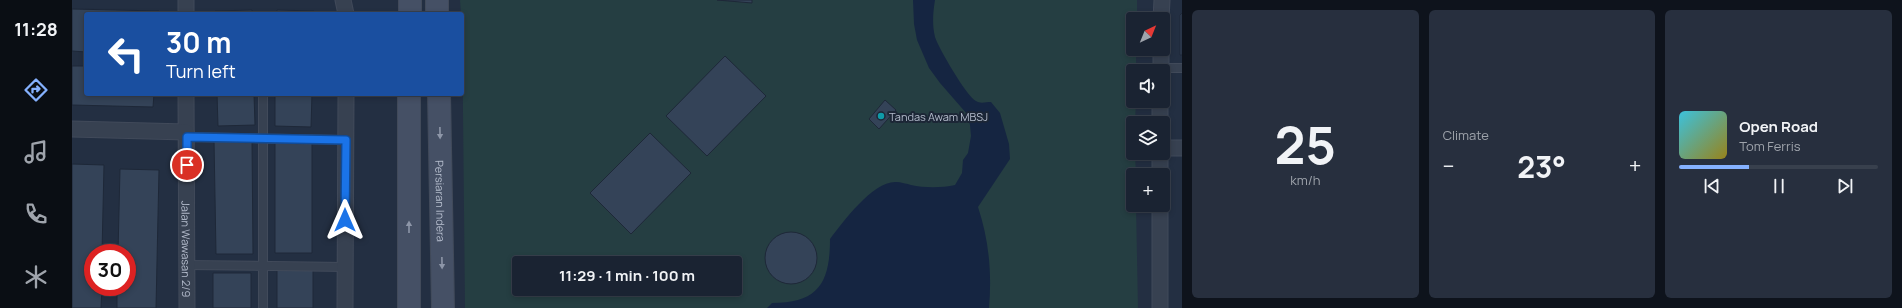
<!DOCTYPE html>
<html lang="en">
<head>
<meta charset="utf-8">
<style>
	body { margin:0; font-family:Manrope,sans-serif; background:#272f3e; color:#f1f3f6; height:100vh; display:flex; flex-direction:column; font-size:15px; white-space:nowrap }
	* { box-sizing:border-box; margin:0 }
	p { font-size:13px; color:#9fa4ac }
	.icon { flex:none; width:22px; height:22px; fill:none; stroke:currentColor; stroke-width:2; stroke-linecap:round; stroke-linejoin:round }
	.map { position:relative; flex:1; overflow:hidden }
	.side { display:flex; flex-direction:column; gap:10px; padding:10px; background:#0e131c; width:720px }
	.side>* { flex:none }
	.guide { position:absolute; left:12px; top:12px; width:380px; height:84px; border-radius:4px; box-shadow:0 2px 6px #0003,0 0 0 1px #38404d; background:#1a4fa0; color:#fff; overflow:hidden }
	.needle { width:26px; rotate:43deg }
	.controls { position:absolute; left:1054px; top:12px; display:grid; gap:8px }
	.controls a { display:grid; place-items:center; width:44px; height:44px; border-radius:4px; background:#1a2332; box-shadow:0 2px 6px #0003,0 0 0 1px #38404d; font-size:20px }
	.speed { position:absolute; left:12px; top:244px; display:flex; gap:8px; font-size:20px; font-weight:700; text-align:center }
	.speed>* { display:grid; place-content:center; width:52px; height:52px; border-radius:50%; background:#1a2332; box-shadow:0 2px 6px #0003,0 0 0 1px #38404d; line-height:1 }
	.speed .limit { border:6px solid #d22; background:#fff; color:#111 }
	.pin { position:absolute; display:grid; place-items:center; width:34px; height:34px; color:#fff; margin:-17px; border:2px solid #fff; border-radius:50%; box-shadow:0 1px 4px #0007 }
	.me { position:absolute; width:44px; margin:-22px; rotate:0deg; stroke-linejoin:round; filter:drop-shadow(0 0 3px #0008) }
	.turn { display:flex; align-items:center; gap:14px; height:84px; padding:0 16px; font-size:18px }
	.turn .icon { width:52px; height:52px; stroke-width:2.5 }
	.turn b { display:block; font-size:28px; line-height:34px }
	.big { font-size:30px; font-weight:700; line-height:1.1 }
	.side .tile { flex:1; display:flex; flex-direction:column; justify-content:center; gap:6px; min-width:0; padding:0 14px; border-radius:6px; background:#272f3e }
	.side .dial { align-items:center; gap:0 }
	.dial b { font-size:52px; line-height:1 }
	.song { display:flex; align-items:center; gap:12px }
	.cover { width:48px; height:48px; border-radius:6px; background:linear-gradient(135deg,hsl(190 70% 55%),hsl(50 70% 35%)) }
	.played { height:4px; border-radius:2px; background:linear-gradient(90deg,#85b1ff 35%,#38404d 35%) }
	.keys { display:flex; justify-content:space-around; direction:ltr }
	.heat { display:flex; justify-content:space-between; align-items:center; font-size:22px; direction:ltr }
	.side .tiles { flex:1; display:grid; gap:10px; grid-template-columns:repeat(3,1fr) }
	.trip { position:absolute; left:440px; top:256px; width:230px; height:40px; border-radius:4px; background:#1a2332; box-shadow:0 2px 6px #0003,0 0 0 1px #38404d; font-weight:700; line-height:40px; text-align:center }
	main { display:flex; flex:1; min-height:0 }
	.dock { display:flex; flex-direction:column; width:72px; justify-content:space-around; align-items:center; background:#0a0e14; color:#9fa4ac }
	.dock .icon { width:28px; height:28px }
	.dock .active { color:#85b1ff }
	.dock b { font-size:18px; color:#f1f3f6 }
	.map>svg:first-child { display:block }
	.green { fill:#253e42; fill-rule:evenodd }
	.water { fill:#152541 }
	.building { fill:#344358; stroke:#1e2838 }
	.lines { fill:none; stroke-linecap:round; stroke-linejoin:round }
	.lane-casing { stroke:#414a5a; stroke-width:10 }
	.street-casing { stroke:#414a5a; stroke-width:17 }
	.secondary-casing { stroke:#414a5a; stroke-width:24 }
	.lane { stroke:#374151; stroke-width:8 }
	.street { stroke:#374151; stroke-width:15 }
	.secondary { stroke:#455065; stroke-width:22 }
	.oneway { fill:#8d96a8 }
	.route-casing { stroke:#114b97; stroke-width:10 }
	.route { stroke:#1a73e8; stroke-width:7 }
	.culture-dot { fill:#0f9aa8; stroke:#1c2636; stroke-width:1.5 }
	.labels { text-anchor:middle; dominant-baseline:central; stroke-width:4; stroke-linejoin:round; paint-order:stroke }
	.poi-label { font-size:11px; fill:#b4bccc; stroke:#1c2636; text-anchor:start }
	.street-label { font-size:11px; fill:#b4bccc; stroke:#1c2636 }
</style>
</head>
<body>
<main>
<nav class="dock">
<b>11:28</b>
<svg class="icon active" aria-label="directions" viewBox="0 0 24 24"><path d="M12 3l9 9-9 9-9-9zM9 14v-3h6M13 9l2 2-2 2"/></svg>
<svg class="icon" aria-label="music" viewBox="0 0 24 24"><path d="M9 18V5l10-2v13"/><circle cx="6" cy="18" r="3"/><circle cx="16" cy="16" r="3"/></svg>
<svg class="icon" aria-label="phone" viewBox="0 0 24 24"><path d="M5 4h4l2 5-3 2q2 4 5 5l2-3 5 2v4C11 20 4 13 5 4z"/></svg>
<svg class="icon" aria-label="climate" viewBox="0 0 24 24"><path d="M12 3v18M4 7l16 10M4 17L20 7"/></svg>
</nav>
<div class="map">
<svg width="1110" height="308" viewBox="0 0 1110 308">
	<rect width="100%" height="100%" fill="#232f42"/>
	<path class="green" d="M 388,0 L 1065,0 L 1065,19 L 1061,19 L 1061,49 L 1064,49 L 1064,71 L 1061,71 L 1061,101 L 1064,101 L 1063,123 L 1061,123 L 1061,153 L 1063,153 L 1064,175 L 1061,175 L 1061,205 L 1064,205 L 1066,308 L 393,308 L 390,14 L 389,14 ZM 447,263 L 663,263 L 663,289 L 447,289 Z"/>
	<path class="water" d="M 841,0 L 863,0 C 861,12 860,25 863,37 C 866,47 895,97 904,101 C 908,104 914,102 919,102 L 928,113 L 937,144 L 938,159 L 906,207 C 917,240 920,273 917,308 L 695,308 L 700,303 C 747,303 758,282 758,239 C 771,222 801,181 824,182 C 829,182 835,184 839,185 C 852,188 870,188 883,185 L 890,173 L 891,160 L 896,153 L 899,136 L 898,125 L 895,114 L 868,83 L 857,68 L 845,40 L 842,24 Z"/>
	<path class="building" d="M 645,0 L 680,0 L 680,3 Z
		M 0,9 L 87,11 L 87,14 L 14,14 L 14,52 L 0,51 Z
		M 180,10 L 180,14 L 143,14 L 143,11 Z
		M 205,10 L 242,11 L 241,14 L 205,14 Z
		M 1110,13 L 1110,55 L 1108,55 L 1108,15 Z
		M 653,56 L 694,96 L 635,156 L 594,116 Z
		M 0,66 L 14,66 L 14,94 L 82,94 L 81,107 L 0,105 Z
		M 145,94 L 182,94 L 183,125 L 146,126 Z
		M 203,94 L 240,94 L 239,127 L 203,126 Z
		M 813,100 L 824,110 L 807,129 L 797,119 Z
		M 578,133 L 619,173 L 559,234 L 518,193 Z
		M 142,140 L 180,140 L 181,254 L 144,254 Z
		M 203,141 L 240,141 L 240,253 L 203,253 Z
		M 0,164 L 32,165 L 30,253 L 21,253 L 21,287 L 30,287 L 29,308 L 0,308 Z
		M 48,169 L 87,170 L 84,308 L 45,308 L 45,287 L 55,287 L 55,253 L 46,253 Z
		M693 258a26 26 0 1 1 52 0a26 26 0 1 1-52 0Z
		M 205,270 L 241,270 L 241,308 L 205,308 Z
		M 141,273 L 179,273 L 179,308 L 141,308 Z"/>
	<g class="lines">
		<defs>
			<path id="lane" d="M 1089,68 L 1110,68
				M 115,137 L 274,140
				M 115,265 L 273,267
				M 191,308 L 191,94"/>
			<g id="street">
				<path d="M 114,0 L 114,14"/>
				<path d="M 271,0 L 274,14"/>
				<path d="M 1089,19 L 1090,0"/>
				<path d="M 1089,71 L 1089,49"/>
				<path id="s1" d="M 114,94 L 115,308"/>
				<path d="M 1088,123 L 1088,101"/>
				<path d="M 0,129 L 114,132"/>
				<path d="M 1091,148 L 1110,148"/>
				<path d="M 1088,153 L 1088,175"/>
				<path d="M 1088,205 L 1088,308"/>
				<path d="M 273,308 L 274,94"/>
			</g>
			<g id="secondary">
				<path d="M 365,0 L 365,14"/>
				<path d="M 338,14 L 338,0"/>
				<path id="s2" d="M 367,94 L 371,308"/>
				<path d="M 337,308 L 337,94"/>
			</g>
		</defs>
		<use href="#lane" class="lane-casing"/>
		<use href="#street" class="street-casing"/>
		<use href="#secondary" class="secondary-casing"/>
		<use href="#lane" class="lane"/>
		<use href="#street" class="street"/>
		<use href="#secondary" class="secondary"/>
	</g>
	<defs><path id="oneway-solid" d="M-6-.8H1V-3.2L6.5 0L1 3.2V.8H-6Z"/></defs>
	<g class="oneway">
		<use href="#oneway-solid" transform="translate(368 133) rotate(89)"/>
		<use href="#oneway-solid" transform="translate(337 227) rotate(-90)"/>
		<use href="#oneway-solid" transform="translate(370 263) rotate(89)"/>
	</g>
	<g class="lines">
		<defs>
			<path id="route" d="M 115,165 L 115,137 L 274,140 L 273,220"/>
		</defs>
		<use href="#route" class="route-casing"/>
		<use href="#route" class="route"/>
	</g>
	<circle class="culture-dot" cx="809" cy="116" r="4"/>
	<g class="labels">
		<g class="poi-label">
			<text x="817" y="116">Tandas Awam MBSJ</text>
		</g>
		<g class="street-label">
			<text stroke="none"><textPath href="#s2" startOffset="107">Persiaran Indera</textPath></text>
			<text stroke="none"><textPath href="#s1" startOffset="155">Jalan Wawasan 2/9</textPath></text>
		</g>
	</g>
</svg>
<div class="controls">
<a><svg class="needle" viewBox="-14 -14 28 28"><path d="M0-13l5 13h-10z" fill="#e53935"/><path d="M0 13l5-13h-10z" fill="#9fa4ac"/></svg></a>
<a><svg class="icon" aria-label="sound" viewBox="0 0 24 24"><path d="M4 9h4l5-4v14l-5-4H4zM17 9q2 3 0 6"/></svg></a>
<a><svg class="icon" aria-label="layers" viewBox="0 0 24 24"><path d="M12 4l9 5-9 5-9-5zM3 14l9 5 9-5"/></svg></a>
<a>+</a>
</div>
<div class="speed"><div class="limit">30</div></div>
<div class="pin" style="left:115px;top:165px;background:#d93025"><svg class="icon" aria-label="arrive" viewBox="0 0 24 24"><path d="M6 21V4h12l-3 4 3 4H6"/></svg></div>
<svg class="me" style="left:273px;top:220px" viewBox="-20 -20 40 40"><path d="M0-17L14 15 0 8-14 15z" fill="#1a73e8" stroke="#fff" stroke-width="4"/></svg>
<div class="trip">11:29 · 1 min · 100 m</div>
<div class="guide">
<div class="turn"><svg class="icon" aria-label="left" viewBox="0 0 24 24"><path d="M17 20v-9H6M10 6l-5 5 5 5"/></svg><div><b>30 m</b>Turn left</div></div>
</div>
</div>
<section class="side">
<div class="tiles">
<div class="tile dial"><b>25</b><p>km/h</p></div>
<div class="tile"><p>Climate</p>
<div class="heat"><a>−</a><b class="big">23°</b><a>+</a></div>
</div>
<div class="tile">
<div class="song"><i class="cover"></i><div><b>Open Road</b><p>Tom Ferris</p></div></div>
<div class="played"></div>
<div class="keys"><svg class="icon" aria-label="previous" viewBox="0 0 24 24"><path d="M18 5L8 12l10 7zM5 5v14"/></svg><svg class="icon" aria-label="pause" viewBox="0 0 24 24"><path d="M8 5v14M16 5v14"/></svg><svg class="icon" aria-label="next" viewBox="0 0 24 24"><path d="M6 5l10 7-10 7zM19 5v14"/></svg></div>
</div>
</div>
</section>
</main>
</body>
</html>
